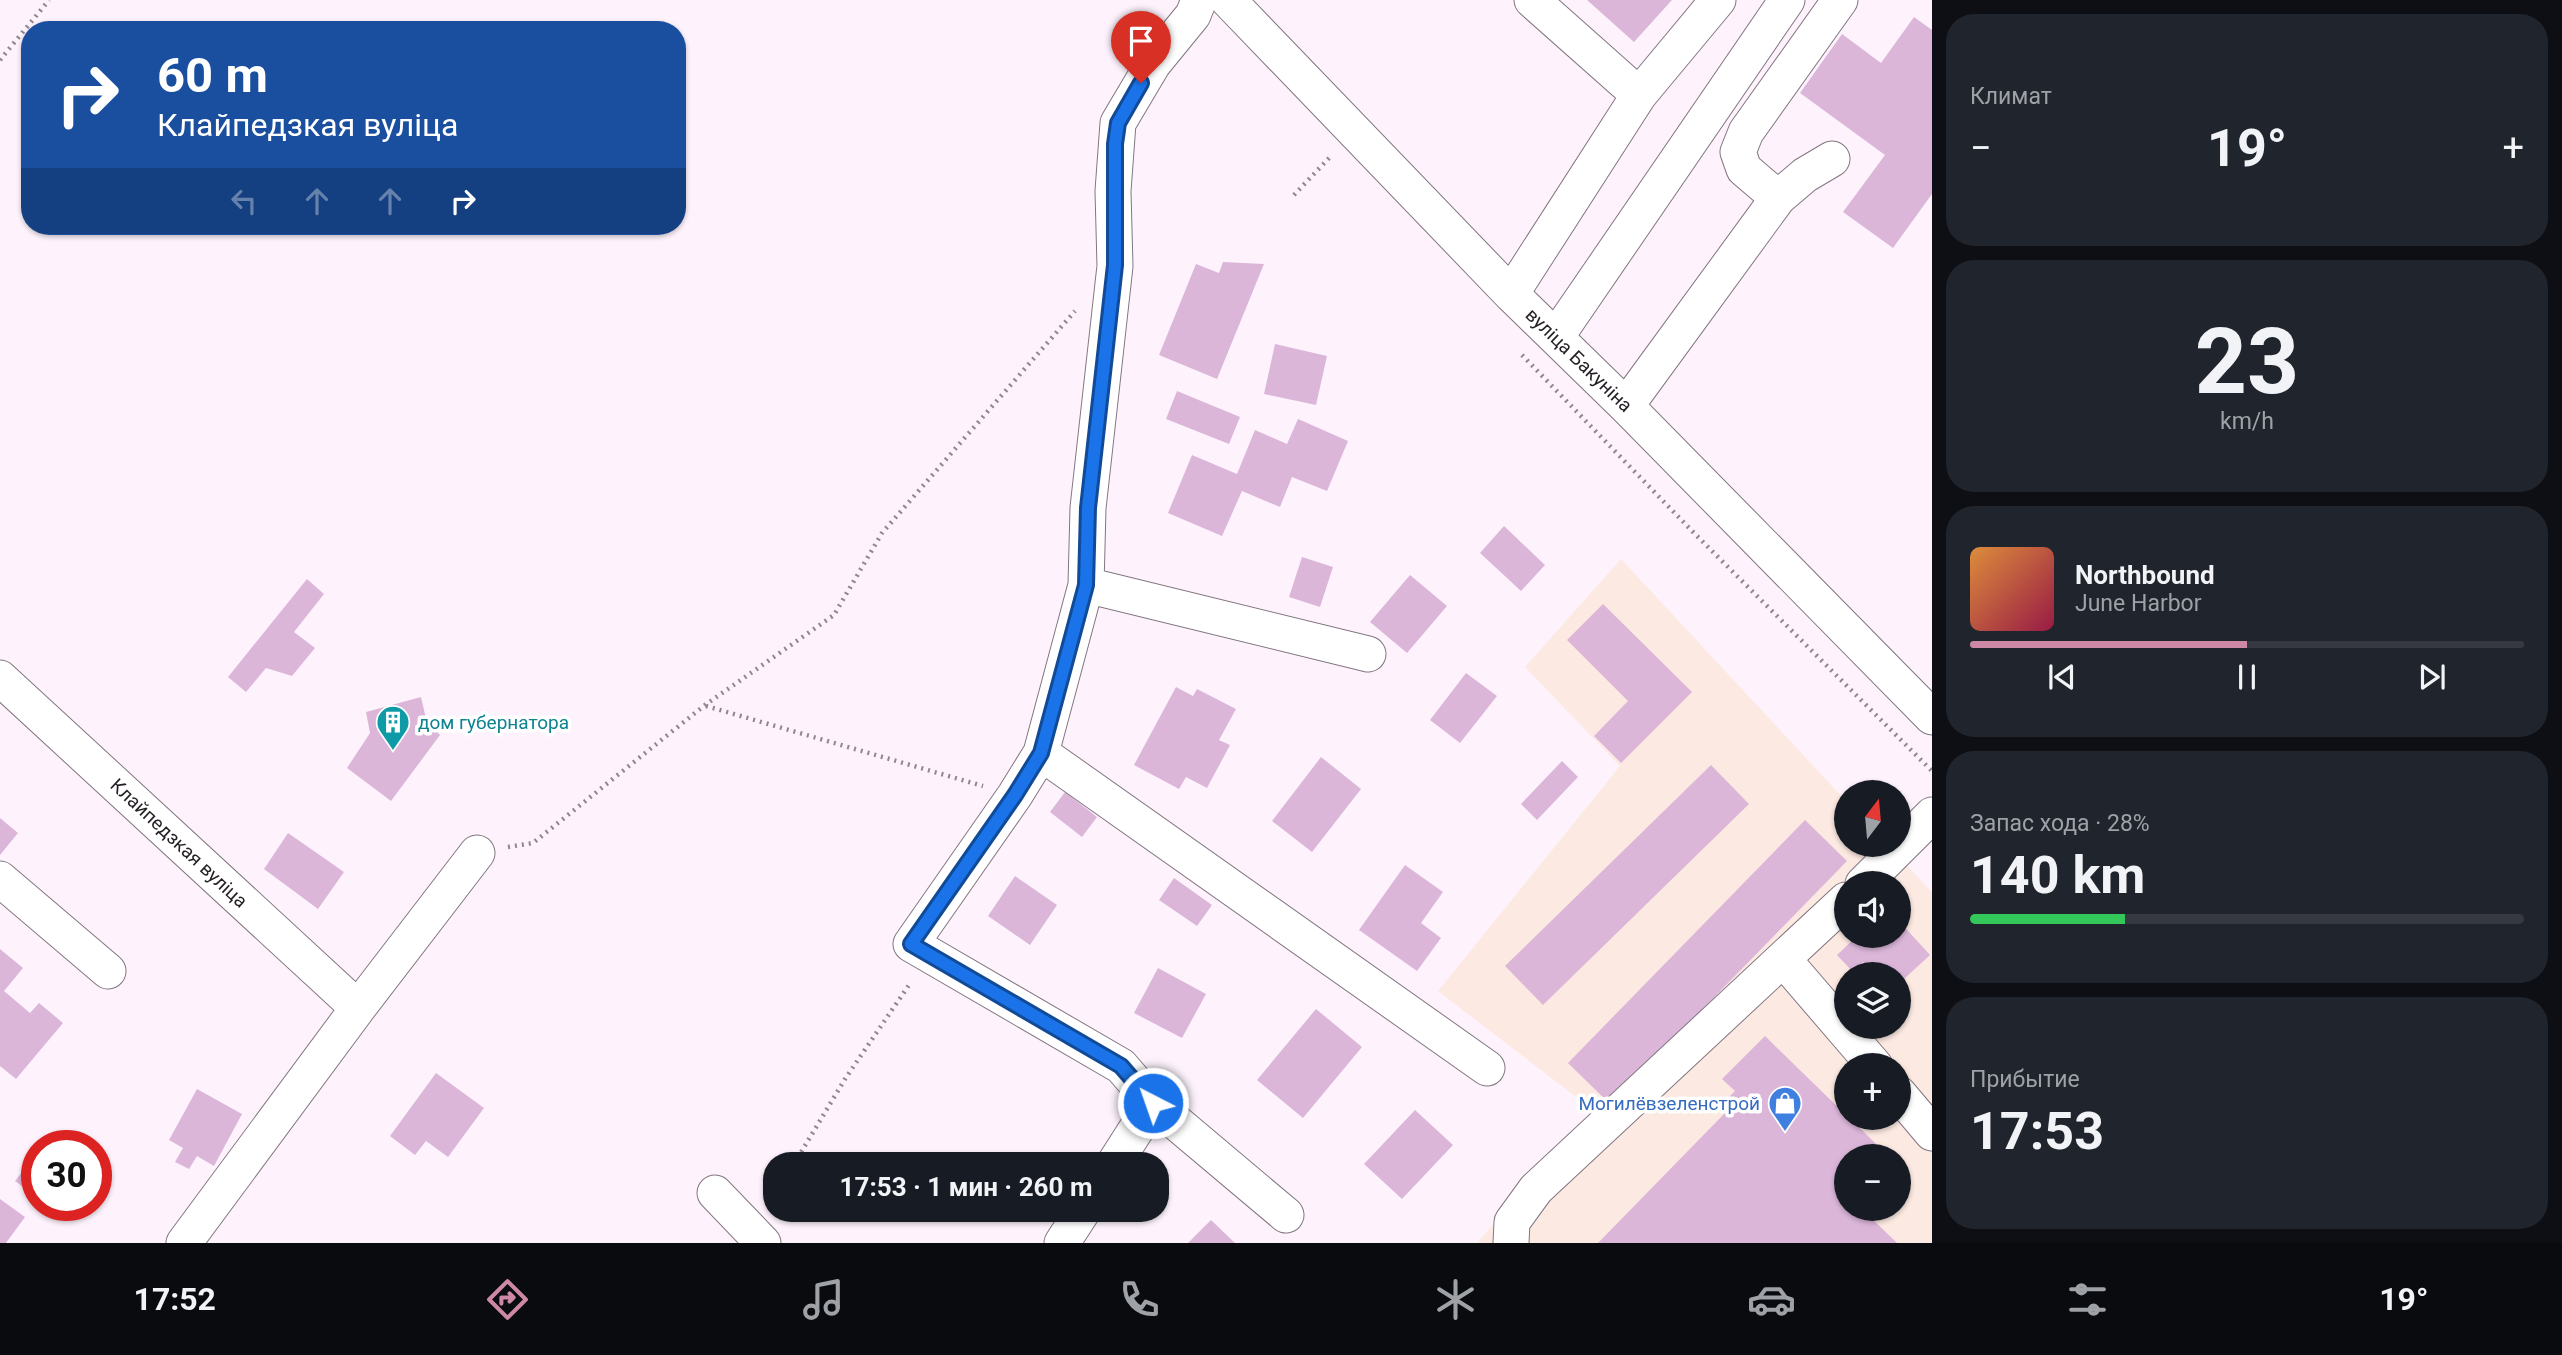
<!DOCTYPE html>
<html lang="ru">
<head>
<meta charset="utf-8">
<style>
	body { margin:0; font-family:Roboto,sans-serif; background:#20242c; color:#f1f3f6; height:100vh; display:flex; flex-direction:column; font-size:26px; white-space:nowrap }
	* { box-sizing:border-box; margin:0 }
	p { font-size:23px; color:#9ea1a6 }
	.icon { flex:none; width:38px; height:38px; fill:none; stroke:currentColor; stroke-width:2; stroke-linecap:round; stroke-linejoin:round }
	.map { position:relative; flex:1; overflow:hidden }
	.sheet { display:flex; flex-direction:column; gap:14px; padding:14px; background:#0d0f14; width:630px }
	.sheet>* { flex:none }
	.top-card { position:absolute; left:21px; top:21px; width:665px; height:214px; border-radius:28px; box-shadow:0 2px 5px #0004; background:#1a4fa0; color:#fff; overflow:hidden }
	.needle { width:46px; rotate:16deg }
	.controls { position:absolute; left:1834px; top:780px; display:grid; gap:14px }
	.controls a { display:grid; place-items:center; width:77px; height:77px; border-radius:50%; background:#171b24; box-shadow:0 2px 5px #0004; font-size:35px }
	.speed { position:absolute; left:21px; top:1130px; display:flex; gap:14px; font-size:35px; font-weight:700; text-align:center }
	.speed>* { display:grid; place-content:center; width:91px; height:91px; border-radius:50%; background:#171b24; box-shadow:0 2px 5px #0004; line-height:1 }
	.speed .limit { border:10px solid #d22; background:#fff; color:#111 }
	.pin { position:absolute; display:grid; place-items:center; width:60px; height:60px; color:#fff; margin:-72px -30px; border-radius:50% 50% 50% 0; rotate:-45deg; box-shadow:0 0 7px #0007 }
	.pin .icon { rotate:45deg }
	.me { position:absolute; width:77px; margin:-38px; rotate:319deg; stroke-linejoin:round; filter:drop-shadow(0 0 5px #0008) }
	.turn { display:flex; align-items:center; gap:24px; height:147px; padding:0 21px; font-size:32px }
	.turn .icon { width:91px; height:91px; stroke-width:2.5 }
	.turn b { display:block; font-size:49px; line-height:60px }
	.lanes { display:flex; align-items:center; height:66px; padding:0 21px; background:#0003; justify-content:center; gap:35px; direction:ltr }
	.lanes .off { opacity:.35 }
	.big { font-size:52px; font-weight:700; line-height:1.1 }
	.sheet .card { flex:1; display:flex; flex-direction:column; justify-content:center; gap:10px; min-width:0; padding:0 24px; border-radius:28px; background:#20242c }
	.sheet .dial { align-items:center; gap:0 }
	.dial b { font-size:91px; line-height:1 }
	.song { display:flex; align-items:center; gap:21px }
	.cover { width:84px; height:84px; border-radius:10px; background:linear-gradient(135deg,hsl(30 70% 55%),hsl(340 70% 35%)) }
	.played { height:7px; border-radius:4px; background:linear-gradient(90deg,#cd88a5 50%,#363941 50%) }
	.keys { display:flex; justify-content:space-around; direction:ltr }
	.heat { display:flex; justify-content:space-between; align-items:center; font-size:38px; direction:ltr }
	.charge { height:10px; border-radius:5px; background:linear-gradient(90deg,#34c759 28%,#363941 0) }
	.trip { position:absolute; left:763px; top:1152px; width:406px; height:70px; border-radius:28px; background:#171b24; box-shadow:0 2px 5px #0004; font-weight:700; line-height:70px; text-align:center }
	.tab-bar { display:flex; height:112px; justify-content:space-around; align-items:center; background:#090b0e; color:#9ea1a6 }
	.tab-bar .icon { width:49px; height:49px }
	.tab-bar .current { color:#cd88a5 }
	.tab-bar b { font-size:32px; color:#f1f3f6 }
	main { display:flex; flex:1; min-height:0 }
	.map>svg:first-child { display:block }
	.industrial { fill:#fce9e1; fill-rule:evenodd }
	.building { fill:#dbb6d9 }
	.lines { fill:none; stroke-linecap:round; stroke-linejoin:round }
	.minor-casing { stroke:#827681; stroke-width:37 }
	.path { stroke:#8f878e; stroke-width:4.5; stroke-dasharray:2 5; stroke-linecap:butt }
	.minor { stroke:#fff; stroke-width:35 }
	.route-casing { stroke:#114b97; stroke-width:18 }
	.route { stroke:#1a73e8; stroke-width:12 }
	.labels { text-anchor:middle; dominant-baseline:central; stroke-width:7; stroke-linejoin:round; paint-order:stroke }
	.street-label { font-size:19px; fill:#241f24; stroke:#fff }
	.culture-label { font-size:19px; fill:#0d838f; stroke:#fff; text-anchor:start }
	.shop-label { font-size:19px; fill:#366cbe; stroke:#fff; text-anchor:end }
</style>
</head>
<body>
<main>
<div class="map">
<svg width="1932" height="1243" viewBox="0 0 1932 1243">
	<rect width="100%" height="100%" fill="#fef3fd"/>
	<path class="industrial" d="M 1621,559 L 1846,801 L 1846,845 L 1887,845 L 1932,892 L 1932,1243 L 1477,1243 L 1593,1110 L 1438,991 L 1620,766 L 1525,667 ZM 1846,884 L 1899,884 L 1899,936 L 1846,936 ZM 1846,975 L 1899,975 L 1899,1027 L 1846,1027 ZM 1846,1066 L 1899,1066 L 1899,1118 L 1846,1118 ZM 1846,1157 L 1899,1157 L 1899,1209 L 1846,1209 Z"/>
	<path class="building" d="M 1587,0 L 1672,0 L 1634,42 Z
		M 1914,17 L 1932,30 L 1932,194 L 1893,248 L 1843,212 L 1885,155 L 1800,93 L 1842,34 L 1881,63 Z
		M 1223,262 L 1264,264 L 1217,379 L 1159,355 L 1196,264 L 1219,273 Z
		M 1275,344 L 1327,356 L 1316,405 L 1264,394 Z
		M 1177,391 L 1240,417 L 1229,444 L 1166,419 Z
		M 1298,419 L 1348,441 L 1327,491 L 1292,477 L 1280,507 L 1242,491 L 1222,536 L 1168,513 L 1192,455 L 1237,474 L 1255,430 L 1287,444 Z
		M 1504,526 L 1545,565 L 1521,591 L 1480,553 Z
		M 1302,557 L 1333,567 L 1320,607 L 1289,597 Z
		M 1410,575 L 1447,606 L 1407,653 L 1370,622 Z
		M 307,579 L 324,594 L 294,632 L 315,648 L 292,676 L 266,668 L 246,692 L 228,677 Z
		M 1603,604 L 1692,692 L 1621,763 L 1594,736 L 1628,701 L 1567,640 Z
		M 1466,673 L 1497,696 L 1460,743 L 1430,720 Z
		M 1176,687 L 1193,696 L 1197,689 L 1236,709 L 1219,740 L 1230,745 L 1207,788 L 1186,777 L 1179,789 L 1134,765 Z
		M 421,697 L 427,723 L 440,735 L 391,801 L 347,768 L 370,733 L 366,712 Z
		M 1321,757 L 1361,789 L 1312,852 L 1272,821 Z
		M 1562,761 L 1578,777 L 1537,820 L 1521,804 Z
		M 1711,765 L 1749,804 L 1543,1005 L 1505,966 Z
		M 1065,792 L 1097,817 L 1082,837 L 1050,812 Z
		M 0,818 L 18,833 L 0,855 Z
		M 1805,820 L 1847,861 L 1610,1104 L 1568,1063 Z
		M 288,833 L 344,872 L 318,909 L 264,869 Z
		M 1405,865 L 1443,892 L 1421,923 L 1441,938 L 1417,971 L 1359,930 Z
		M 1015,876 L 1057,905 L 1030,945 L 988,916 Z
		M 1174,878 L 1212,905 L 1197,926 L 1159,900 Z
		M 1899,921 L 1930,955 L 1904,979 L 1895,970 L 1889,975 L 1875,975 L 1863,962 L 1853,972 L 1837,955 L 1857,936 L 1899,936 Z
		M 0,949 L 23,968 L 4,991 L 30,1013 L 39,1003 L 63,1023 L 16,1079 L 0,1066 Z
		M 1158,968 L 1206,994 L 1182,1038 L 1134,1013 Z
		M 1316,1009 L 1362,1047 L 1303,1118 L 1257,1080 Z
		M 1765,1036 L 1846,1115 L 1846,1118 L 1850,1118 L 1881,1149 L 1873,1157 L 1846,1157 L 1846,1185 L 1842,1189 L 1846,1194 L 1846,1209 L 1862,1209 L 1897,1243 L 1598,1243 L 1724,1114 L 1718,1108 L 1735,1091 L 1722,1079 Z
		M 436,1073 L 484,1108 L 448,1157 L 426,1141 L 415,1155 L 390,1136 Z
		M 197,1089 L 242,1114 L 214,1166 L 197,1156 L 189,1169 L 175,1162 L 183,1148 L 169,1140 Z
		M 1415,1110 L 1453,1145 L 1402,1199 L 1364,1164 Z
		M 37,1153 L 37,1197 L 15,1181 Z
		M 0,1199 L 25,1217 L 6,1243 L 0,1243 Z
		M 1211,1220 L 1235,1243 L 1188,1243 Z"/>
	<g class="lines">
		<defs>
			<path id="minor" d="M 1228,0 L 1511,294 L 1626,406 L 1932,717
				M 1532,0 L 1639,95 L 1718,0
				M 1778,198 L 1744,169 L 1738,152 L 1746,132 L 1840,0
				M 1511,294 L 1639,95
				M 1556,337 L 1787,0
				M 1626,406 L 1778,198 L 1805,175 L 1832,159
				M 1086,585 L 1368,654
				M 0,678 L 358,1008 L 184,1243
				M 1041,753 L 1487,1068
				M 0,879 L 108,971
				M 1863,884 L 1932,815
				M 1783,959 L 1875,1066
				M 358,1008 L 477,853
				M 1899,1094 L 1932,1133
				M 1153,1103 L 1286,1215
				M 1114,1164 L 1153,1103 L 1121,1066 L 911,944 L 1015,795 L 1041,753 L 1086,585 L 1088,508 L 1115,266 L 1113,191 L 1118,123 L 1153,64 L 1193,15 L 1199,0
				M 715,1193 L 763,1243
				M 1062,1243 L 1084,1209
				M 1511,1243 L 1512,1222 L 1536,1189 L 1846,900"/>
		</defs>
		<use href="#minor" class="minor-casing"/>
		<path class="path" d="M 0,60 L 49,0
			M 1294,195 L 1330,157
			M 1522,355 L 1694,533 L 1932,771
			M 706,706 L 983,786
			M 508,847 L 533,843 L 705,705 L 834,615 L 882,533 L 1075,311
			M 794,1164 L 845,1079 L 911,982"/>
		<use href="#minor" class="minor"/>
	</g>
	<g class="lines">
		<defs>
			<path id="route" d="M 1141,83 L 1118,123 L 1115,144 L 1115,265 L 1088,508 L 1086,585 L 1041,753 L 1015,795 L 911,944 L 1121,1066 L 1153,1103"/>
		</defs>
		<use href="#route" class="route-casing"/>
		<use href="#route" class="route"/>
	</g>
	<defs>
		<symbol id="building-pin" viewBox="-11 -11 22 30"><path d="M0 17L-7.5 6A9.5 9.5 0 1 1 7.5 6Z" fill="#0f9aa8" stroke="#fff"/><path d="M-4-6H4V6H1V3H-1V6H-4ZM-2.5-4.3h1.7v1.8h-1.7ZM.8-4.3h1.7v1.8H.8ZM-2.5-1h1.7V.8h-1.7ZM.8-1h1.7V.8H.8Z" fill="#fff"/></symbol>
		<symbol id="shop-pin" viewBox="-11 -11 22 30"><path d="M0 17L-7.5 6A9.5 9.5 0 1 1 7.5 6Z" fill="#3f7fe0" stroke="#fff"/><path d="M-5-2.5h2.3a2.7 3.5 0 0 1 5.4 0H5L5.5 6h-11ZM-1.5-2.5h3a1.5 2.3 0 0 0-3 0Z" fill="#fff"/></symbol>
	</defs>
	<g fill-rule="evenodd">
		<use href="#building-pin" x="374" y="703" width="38" height="52"/>
		<use href="#shop-pin" x="1766" y="1084" width="38" height="52"/>
	</g>
	<g class="labels">
		<g class="street-label">
			<text transform="translate(1579 360) rotate(44)">вуліца Бакуніна</text>
			<text transform="translate(179 843) rotate(43)">Клайпедзкая вуліца</text>
		</g>
		<g class="culture-label">
			<text x="418" y="722">дом губернатора</text>
		</g>
		<g class="shop-label">
			<text x="1760" y="1103">Могилёвзеленстрой</text>
		</g>
	</g>
</svg>
<div class="controls">
<a><svg class="needle" viewBox="-14 -14 28 28"><path d="M0-13l5 13h-10z" fill="#e53935"/><path d="M0 13l5-13h-10z" fill="#9ea1a6"/></svg></a>
<a><svg class="icon" aria-label="sound" viewBox="0 0 24 24"><path d="M4 9h4l5-4v14l-5-4H4zM17 9q2 3 0 6"/></svg></a>
<a><svg class="icon" aria-label="layers" viewBox="0 0 24 24"><path d="M12 4l9 5-9 5-9-5zM3 14l9 5 9-5"/></svg></a>
<a>+</a>
<a>−</a>
</div>
<div class="speed"><div class="limit">30</div></div>
<div class="pin" style="left:1141px;top:83px;background:#d93025"><svg class="icon" aria-label="arrive" viewBox="0 0 24 24"><path d="M6 21V4h12l-3 4 3 4H6"/></svg></div>
<svg class="me" style="left:1153px;top:1103px" viewBox="-20 -20 40 40"><circle r="17" fill="#1a73e8" stroke="#fff" stroke-width="3"/><path d="M0-11L8 9 0 5-8 9z" fill="#fff"/></svg>
<div class="trip">17:53 · 1 мин · 260 m</div>
<div class="top-card">
<div class="turn"><svg class="icon" aria-label="right" viewBox="0 0 24 24"><path d="M7 20v-9h11M14 6l5 5-5 5"/></svg><div><b>60 m</b>Клайпедзкая вуліца</div></div>
<div class="lanes"><svg class="icon off" aria-label="left" viewBox="0 0 24 24"><path d="M17 20v-9H6M10 6l-5 5 5 5"/></svg><svg class="icon off" aria-label="ahead" viewBox="0 0 24 24"><path d="M12 20V5M6 11l6-6 6 6"/></svg><svg class="icon off" aria-label="ahead" viewBox="0 0 24 24"><path d="M12 20V5M6 11l6-6 6 6"/></svg><svg class="icon" aria-label="right" viewBox="0 0 24 24"><path d="M7 20v-9h11M14 6l5 5-5 5"/></svg></div>
</div>
</div>
<section class="sheet">
<div class="card"><p>Климат</p>
<div class="heat"><a>−</a><b class="big">19°</b><a>+</a></div>
</div>
<div class="card dial"><b>23</b><p>km/h</p></div>
<div class="card">
<div class="song"><i class="cover"></i><div><b>Northbound</b><p>June Harbor</p></div></div>
<div class="played"></div>
<div class="keys"><svg class="icon" aria-label="previous" viewBox="0 0 24 24"><path d="M18 5L8 12l10 7zM5 5v14"/></svg><svg class="icon" aria-label="pause" viewBox="0 0 24 24"><path d="M8 5v14M16 5v14"/></svg><svg class="icon" aria-label="next" viewBox="0 0 24 24"><path d="M6 5l10 7-10 7zM19 5v14"/></svg></div>
</div>
<div class="card"><p>Запас хода · 28%</p><b class="big">140 km</b><div class="charge"></div></div>
<div class="card"><p>Прибытие</p><b class="big">17:53</b></div>
</section>
</main>
<nav class="tab-bar">
<b>17:52</b>
<svg class="icon current" aria-label="directions" viewBox="0 0 24 24"><path d="M12 3l9 9-9 9-9-9zM9 14v-3h6M13 9l2 2-2 2"/></svg>
<svg class="icon" aria-label="music" viewBox="0 0 24 24"><path d="M9 18V5l10-2v13"/><circle cx="6" cy="18" r="3"/><circle cx="16" cy="16" r="3"/></svg>
<svg class="icon" aria-label="phone" viewBox="0 0 24 24"><path d="M5 4h4l2 5-3 2q2 4 5 5l2-3 5 2v4C11 20 4 13 5 4z"/></svg>
<svg class="icon" aria-label="climate" viewBox="0 0 24 24"><path d="M12 3v18M4 7l16 10M4 17L20 7"/></svg>
<svg class="icon" aria-label="car" viewBox="0 0 24 24"><path d="M5 17H2v-5l4-1 3-4h7l3 4 3 1v5h-3M9 17h6M6 11h13"/><circle cx="7" cy="17" r="2"/><circle cx="17" cy="17" r="2"/></svg>
<svg class="icon" aria-label="filters" viewBox="0 0 24 24"><path d="M4 7h16M4 17h16"/><circle cx="9" cy="7" r="2"/><circle cx="15" cy="17" r="2"/></svg>
<b>19°</b>
</nav>
</body>
</html>
